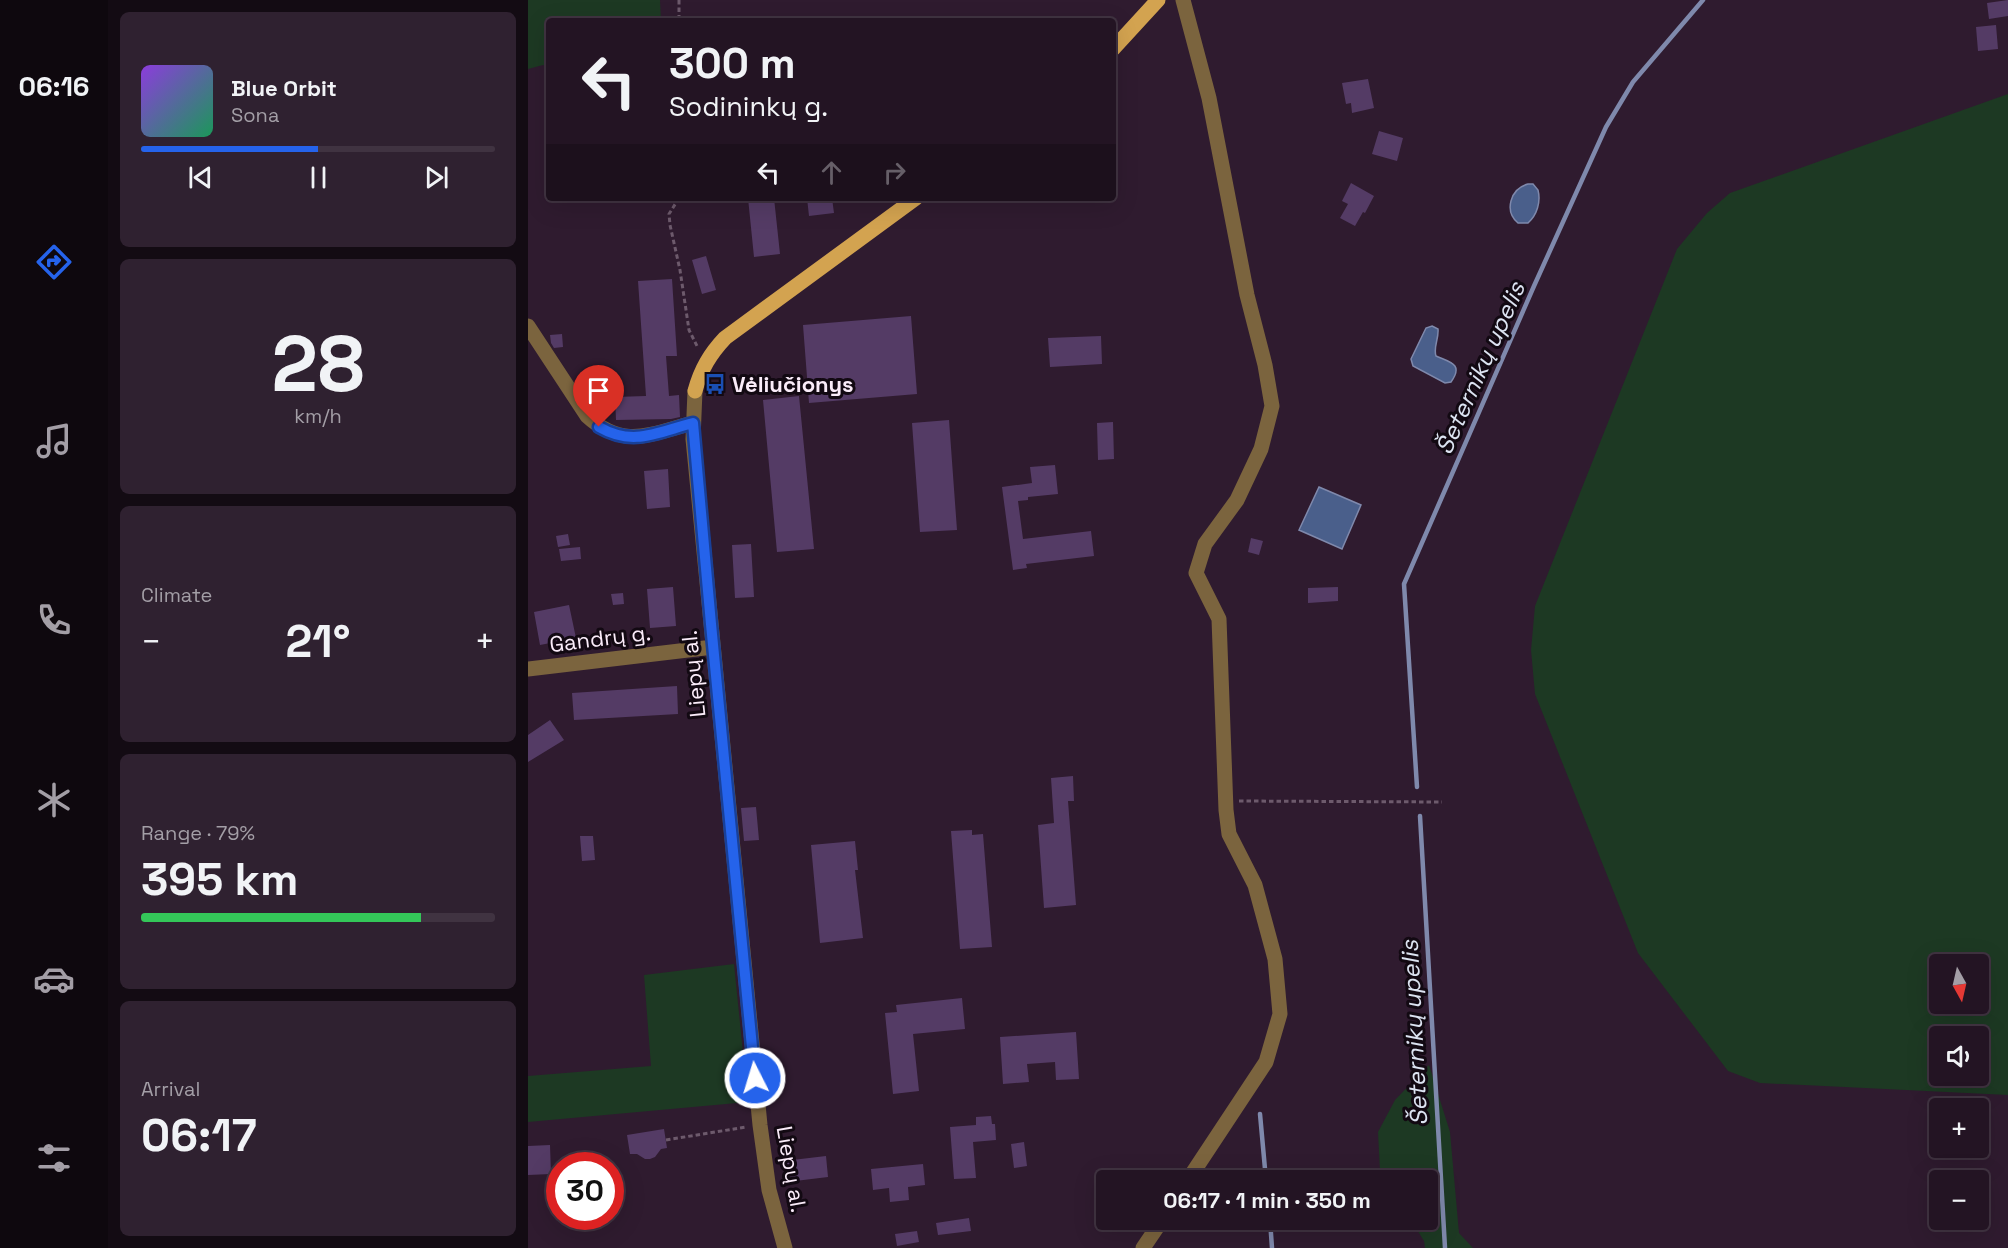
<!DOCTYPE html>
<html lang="en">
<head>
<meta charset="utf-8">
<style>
	body { margin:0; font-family:"Space Grotesk",sans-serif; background:#2f2130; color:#f1f3f6; height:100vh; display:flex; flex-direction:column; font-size:22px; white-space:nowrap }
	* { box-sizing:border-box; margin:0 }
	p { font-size:20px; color:#a39ea6 }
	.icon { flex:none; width:33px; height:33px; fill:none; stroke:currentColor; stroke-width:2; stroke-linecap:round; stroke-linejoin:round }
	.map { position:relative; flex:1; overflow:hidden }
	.drawer { display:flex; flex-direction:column; gap:12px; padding:12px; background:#130b13; width:420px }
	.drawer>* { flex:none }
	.banner { position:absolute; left:18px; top:18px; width:570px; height:183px; border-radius:6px; box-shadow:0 6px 24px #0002,0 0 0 2px #403341; background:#231423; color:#f1f3f6; overflow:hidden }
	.needle { width:39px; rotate:172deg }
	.tools { position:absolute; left:1401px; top:954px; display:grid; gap:12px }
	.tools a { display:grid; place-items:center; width:60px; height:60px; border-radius:6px; background:#231423; box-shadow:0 6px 24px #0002,0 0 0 2px #403341; font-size:30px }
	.speed { position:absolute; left:18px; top:1152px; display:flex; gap:12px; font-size:30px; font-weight:700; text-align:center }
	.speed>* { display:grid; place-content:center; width:78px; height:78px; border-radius:50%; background:#231423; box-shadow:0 6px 24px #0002,0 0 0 2px #403341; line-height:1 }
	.speed .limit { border:9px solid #d22; background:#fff; color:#111 }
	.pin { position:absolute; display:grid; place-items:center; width:51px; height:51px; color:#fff; margin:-62px -26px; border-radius:50% 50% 50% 0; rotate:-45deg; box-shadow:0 0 6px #0007 }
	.pin .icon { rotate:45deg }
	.me { position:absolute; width:66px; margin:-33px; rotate:355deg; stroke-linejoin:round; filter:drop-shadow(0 0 4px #0008) }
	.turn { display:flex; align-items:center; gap:21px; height:126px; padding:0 24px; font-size:27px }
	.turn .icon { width:78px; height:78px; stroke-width:2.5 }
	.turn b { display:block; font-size:42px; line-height:51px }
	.lanes { display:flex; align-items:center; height:57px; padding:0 24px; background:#0003; justify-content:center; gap:30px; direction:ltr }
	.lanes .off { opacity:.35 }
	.big { font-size:45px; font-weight:600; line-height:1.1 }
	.drawer .widget { flex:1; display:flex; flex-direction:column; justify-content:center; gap:9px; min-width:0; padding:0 21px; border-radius:9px; background:#2f2130 }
	.drawer .dial { align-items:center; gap:0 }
	.dial b { font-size:78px; line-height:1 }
	.song { display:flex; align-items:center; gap:18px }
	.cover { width:72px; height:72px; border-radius:9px; background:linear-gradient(135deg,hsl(270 70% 55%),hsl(150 70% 35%)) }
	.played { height:6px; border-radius:3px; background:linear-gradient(90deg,#2563eb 50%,#403341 50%) }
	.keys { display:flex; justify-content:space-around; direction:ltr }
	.heat { display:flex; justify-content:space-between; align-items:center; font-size:33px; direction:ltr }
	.charge { height:9px; border-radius:4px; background:linear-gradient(90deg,#34c759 79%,#403341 0) }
	.trip { position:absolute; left:568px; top:1170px; width:342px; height:60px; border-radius:6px; background:#231423; box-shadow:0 6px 24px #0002,0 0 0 2px #403341; font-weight:600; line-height:60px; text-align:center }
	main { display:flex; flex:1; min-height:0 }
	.menu { display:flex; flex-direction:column; width:108px; justify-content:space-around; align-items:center; background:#0e080e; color:#a39ea6 }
	.menu .icon { width:42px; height:42px }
	.menu .selected { color:#2563eb }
	.menu b { font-size:27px; color:#f1f3f6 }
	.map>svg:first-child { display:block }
	.green { fill:#1d3923; fill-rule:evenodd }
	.water { fill:#4a5f8b; stroke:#7f89ac; stroke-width:1.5 }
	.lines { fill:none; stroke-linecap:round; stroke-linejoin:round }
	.stream { stroke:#7f89ac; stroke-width:4.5 }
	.building { fill:#543b65 }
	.path { stroke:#6d5a6c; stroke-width:3; stroke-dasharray:4.5 3; stroke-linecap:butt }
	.minor { stroke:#7b643e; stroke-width:15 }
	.major { stroke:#d3a350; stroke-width:15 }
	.route-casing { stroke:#184099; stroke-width:15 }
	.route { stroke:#2563eb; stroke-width:10 }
	.labels { text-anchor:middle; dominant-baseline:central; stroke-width:6; stroke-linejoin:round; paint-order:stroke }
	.poi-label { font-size:22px; font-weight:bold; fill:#faecf9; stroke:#120912; text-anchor:start }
	.street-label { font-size:22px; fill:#faecf9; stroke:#120912 }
	.water-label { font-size:24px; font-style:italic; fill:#dce3f1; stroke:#120912 }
</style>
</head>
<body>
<main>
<nav class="menu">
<b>06:16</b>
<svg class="icon selected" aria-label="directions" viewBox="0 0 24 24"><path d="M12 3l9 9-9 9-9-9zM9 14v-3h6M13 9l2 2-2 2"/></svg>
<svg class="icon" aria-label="music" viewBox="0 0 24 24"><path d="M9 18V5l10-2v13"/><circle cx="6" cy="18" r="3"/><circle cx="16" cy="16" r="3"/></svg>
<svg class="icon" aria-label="phone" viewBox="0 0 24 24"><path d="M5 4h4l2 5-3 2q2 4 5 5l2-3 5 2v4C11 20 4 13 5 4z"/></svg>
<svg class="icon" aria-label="climate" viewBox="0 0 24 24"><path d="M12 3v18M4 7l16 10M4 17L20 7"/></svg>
<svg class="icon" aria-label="car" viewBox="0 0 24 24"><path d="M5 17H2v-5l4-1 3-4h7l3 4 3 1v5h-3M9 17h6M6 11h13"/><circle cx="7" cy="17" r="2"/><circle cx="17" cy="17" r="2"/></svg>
<svg class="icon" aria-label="filters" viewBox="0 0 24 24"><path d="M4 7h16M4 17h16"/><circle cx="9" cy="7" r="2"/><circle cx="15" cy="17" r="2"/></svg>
</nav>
<section class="drawer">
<div class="widget">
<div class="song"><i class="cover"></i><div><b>Blue Orbit</b><p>Sona</p></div></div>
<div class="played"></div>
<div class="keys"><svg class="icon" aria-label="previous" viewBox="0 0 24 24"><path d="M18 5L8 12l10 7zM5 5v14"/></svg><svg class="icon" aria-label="pause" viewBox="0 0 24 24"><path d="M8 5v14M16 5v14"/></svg><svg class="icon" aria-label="next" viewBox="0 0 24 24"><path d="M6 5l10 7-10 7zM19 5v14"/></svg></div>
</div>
<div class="widget dial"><b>28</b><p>km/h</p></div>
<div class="widget"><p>Climate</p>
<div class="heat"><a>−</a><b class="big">21°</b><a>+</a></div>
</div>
<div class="widget"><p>Range · 79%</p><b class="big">395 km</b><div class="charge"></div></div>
<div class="widget"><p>Arrival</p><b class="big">06:17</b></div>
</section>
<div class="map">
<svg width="1480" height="1248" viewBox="0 0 1480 1248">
	<rect width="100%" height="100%" fill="#2f1b2f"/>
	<path class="green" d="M 0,0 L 132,0 L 133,21 L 21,21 L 21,68 L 15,65 L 0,69 Z
		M 1480,94 L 1480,1095 L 1232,1083 L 1200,1071 L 1110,953 L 1007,694 L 1003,650 L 1007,606 L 1149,249 L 1179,213 L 1202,193 ZM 1412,964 L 1450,964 L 1450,1004 L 1412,1004 ZM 1412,1036 L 1450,1036 L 1450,1076 L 1412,1076 Z
		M 206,964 L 220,1102 L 0,1122 L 0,1076 L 123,1066 L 116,975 Z
		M 901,1065 L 922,1132 L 931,1233 L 945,1248 L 897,1248 L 896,1241 L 883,1220 L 900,1220 L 900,1180 L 858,1180 L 852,1171 L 850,1132 L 867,1100 Z"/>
	<path class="water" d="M 1000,184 L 1005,184 L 1010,190 C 1013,202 1009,215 1000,223 L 990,223 C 976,211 982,189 1000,184 Z
		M 904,326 L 910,329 C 911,339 905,347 908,356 C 922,362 936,364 923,382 L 917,383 L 885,366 L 883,359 L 898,328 Z
		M 791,487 L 833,505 L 814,549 L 771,530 Z"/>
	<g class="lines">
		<path class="stream" d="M 889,787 L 876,584 L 1006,286 L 1078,127 L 1105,82 L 1175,0
			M 892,816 L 917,1248
			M 732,1114 L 738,1180
			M 742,1220 L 744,1248"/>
	</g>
	<path class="building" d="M 1480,0 L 1480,16 L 1461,19 L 1459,3 Z
		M 1468,25 L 1470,49 L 1450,51 L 1448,27 Z
		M 840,79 L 846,108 L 824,113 L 823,103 L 818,104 L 814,83 Z
		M 851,131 L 875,138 L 869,161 L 844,154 Z
		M 823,183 L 846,196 L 837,213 L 835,212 L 827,226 L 812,218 L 820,204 L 814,201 Z
		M 220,198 L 246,198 L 252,254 L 226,257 Z
		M 279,198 L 304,198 L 306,213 L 281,216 Z
		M 178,256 L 188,290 L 174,294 L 164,260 Z
		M 144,279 L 149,356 L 138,356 L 141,396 L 151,395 L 152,417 L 143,419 L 88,420 L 87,397 L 118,396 L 110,281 Z
		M 383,316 L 389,394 L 281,403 L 275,325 Z
		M 34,334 L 35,347 L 26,348 L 23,343 L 22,335 Z
		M 573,336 L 574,364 L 522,367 L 520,338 Z
		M 271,396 L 286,549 L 249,552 L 235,400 Z
		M 421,420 L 429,530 L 392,532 L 384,423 Z
		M 585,422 L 586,459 L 570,460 L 569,423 Z
		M 527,465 L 530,494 L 500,497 L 500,500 L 490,501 L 495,539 L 563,531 L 566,556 L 498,564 L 499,568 L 485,570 L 474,487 L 504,483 L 502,467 Z
		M 140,469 L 142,507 L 119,509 L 116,471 Z
		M 40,534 L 42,545 L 30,547 L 28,536 Z
		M 723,538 L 735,541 L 731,555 L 720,552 Z
		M 223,544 L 226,597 L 207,598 L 204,545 Z
		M 52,547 L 53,559 L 33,561 L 31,549 Z
		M 145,587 L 148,626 L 122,628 L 119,589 Z
		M 810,587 L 810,601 L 780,603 L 780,588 Z
		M 95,593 L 96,604 L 85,605 L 83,594 Z
		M 41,605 L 48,638 L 12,645 L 6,612 Z
		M 149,686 L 150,714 L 46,720 L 44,693 Z
		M 22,720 L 36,740 L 0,762 L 0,735 Z
		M 545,776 L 546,801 L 540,801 L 548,905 L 516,908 L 510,825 L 526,823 L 523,778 Z
		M 228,807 L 231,840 L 216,841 L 213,808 Z
		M 444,830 L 444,835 L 455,834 L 464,947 L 432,949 L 423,831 Z
		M 52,836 L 65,836 L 67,860 L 54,861 Z
		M 327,841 L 330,870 L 327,870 L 335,938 L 292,943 L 283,845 Z
		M 434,998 L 437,1029 L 385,1034 L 391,1091 L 365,1094 L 357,1013 L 369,1012 L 368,1005 Z
		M 548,1032 L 551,1079 L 528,1080 L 527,1062 L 499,1064 L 501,1082 L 475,1084 L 472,1037 Z
		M 463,1116 L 464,1124 L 467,1124 L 468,1140 L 445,1142 L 448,1178 L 426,1179 L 422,1127 L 448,1125 L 448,1117 Z
		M 136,1129 L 139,1148 L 133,1149 L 127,1157 L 122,1159 L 117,1159 L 109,1154 L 102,1154 L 99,1135 Z
		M 496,1142 L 499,1166 L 486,1168 L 483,1144 Z
		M 22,1145 L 23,1174 L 0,1175 L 0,1146 Z
		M 298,1156 L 300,1177 L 259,1182 L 256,1161 Z
		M 395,1164 L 397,1185 L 380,1187 L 381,1200 L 362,1202 L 361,1188 L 345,1190 L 343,1169 Z
		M 441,1218 L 443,1231 L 410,1235 L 408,1223 Z
		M 389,1231 L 391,1242 L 369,1246 L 367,1234 Z"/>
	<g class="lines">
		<path class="path" d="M 151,0 L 151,21
			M 151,198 L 141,214 L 142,225 L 152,270 L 161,330 L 170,348
			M 711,801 L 914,802
			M 138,1140 L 218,1127"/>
		<path class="minor" d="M 655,0 L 681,98 L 719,295 L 737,365 L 744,406 L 733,449 L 709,500 L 677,544 L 668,573 L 691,619 L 698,810 L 701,834 L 727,885 L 747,959 L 752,1014 L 738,1062 L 660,1180
			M 0,326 L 59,416 C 96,450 122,434 165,423
			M 167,391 L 165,439 L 232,1125 L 241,1190 L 257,1248
			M 0,669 L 185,647
			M 615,1248 L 634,1220"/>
		<path class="major" d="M 585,49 L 630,0
			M 167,391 C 173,369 182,354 197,338 L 388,198"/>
	</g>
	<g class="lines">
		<defs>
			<path id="route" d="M 71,427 C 105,447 130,432 165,423 L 183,624 L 227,1078"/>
		</defs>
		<use href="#route" class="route-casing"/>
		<use href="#route" class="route"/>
	</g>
	<defs>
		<symbol id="bus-bare" viewBox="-9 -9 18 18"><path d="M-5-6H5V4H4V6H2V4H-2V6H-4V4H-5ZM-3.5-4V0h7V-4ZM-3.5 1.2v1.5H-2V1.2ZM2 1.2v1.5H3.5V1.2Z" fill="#1a4fb4" stroke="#120912" stroke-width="2.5" paint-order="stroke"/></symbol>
	</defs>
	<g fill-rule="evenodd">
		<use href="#bus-bare" x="172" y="369" width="30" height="30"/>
	</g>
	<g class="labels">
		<g class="poi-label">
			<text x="204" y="384">Vėliučionys</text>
		</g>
		<g class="street-label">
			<text transform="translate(72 638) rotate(-7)">Gandrų g.</text>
			<text transform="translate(165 674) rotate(-96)">Liepų al.</text>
			<text transform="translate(264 1169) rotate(80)">Liepų al.</text>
		</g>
		<g class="water-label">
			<text transform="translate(952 368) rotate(-66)">Šeternikų upelis</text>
			<text transform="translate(886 1033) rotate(-93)">Šeternikų upelis</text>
		</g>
	</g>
</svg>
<div class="tools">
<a><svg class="needle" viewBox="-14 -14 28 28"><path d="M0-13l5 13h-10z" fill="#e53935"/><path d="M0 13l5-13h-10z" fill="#a39ea6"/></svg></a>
<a><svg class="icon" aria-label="sound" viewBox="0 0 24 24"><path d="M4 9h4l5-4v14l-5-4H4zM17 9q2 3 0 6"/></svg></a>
<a>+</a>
<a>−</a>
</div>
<div class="speed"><div class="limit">30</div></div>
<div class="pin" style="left:71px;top:427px;background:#d93025"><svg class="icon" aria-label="arrive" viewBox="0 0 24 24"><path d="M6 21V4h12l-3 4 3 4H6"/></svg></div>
<svg class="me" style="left:227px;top:1078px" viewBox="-20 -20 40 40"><circle r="17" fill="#2563eb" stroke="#fff" stroke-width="3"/><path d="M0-11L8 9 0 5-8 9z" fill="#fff"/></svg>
<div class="trip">06:17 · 1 min · 350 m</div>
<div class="banner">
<div class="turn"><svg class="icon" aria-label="left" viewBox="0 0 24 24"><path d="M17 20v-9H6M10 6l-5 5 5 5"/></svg><div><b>300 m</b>Sodininkų g.</div></div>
<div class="lanes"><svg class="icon" aria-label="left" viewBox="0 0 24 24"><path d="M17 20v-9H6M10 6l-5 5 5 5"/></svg><svg class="icon off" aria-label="ahead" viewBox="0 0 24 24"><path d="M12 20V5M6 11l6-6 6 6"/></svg><svg class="icon off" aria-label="right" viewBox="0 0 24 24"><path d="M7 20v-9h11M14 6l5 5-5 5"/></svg></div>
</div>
</div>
</main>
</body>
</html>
